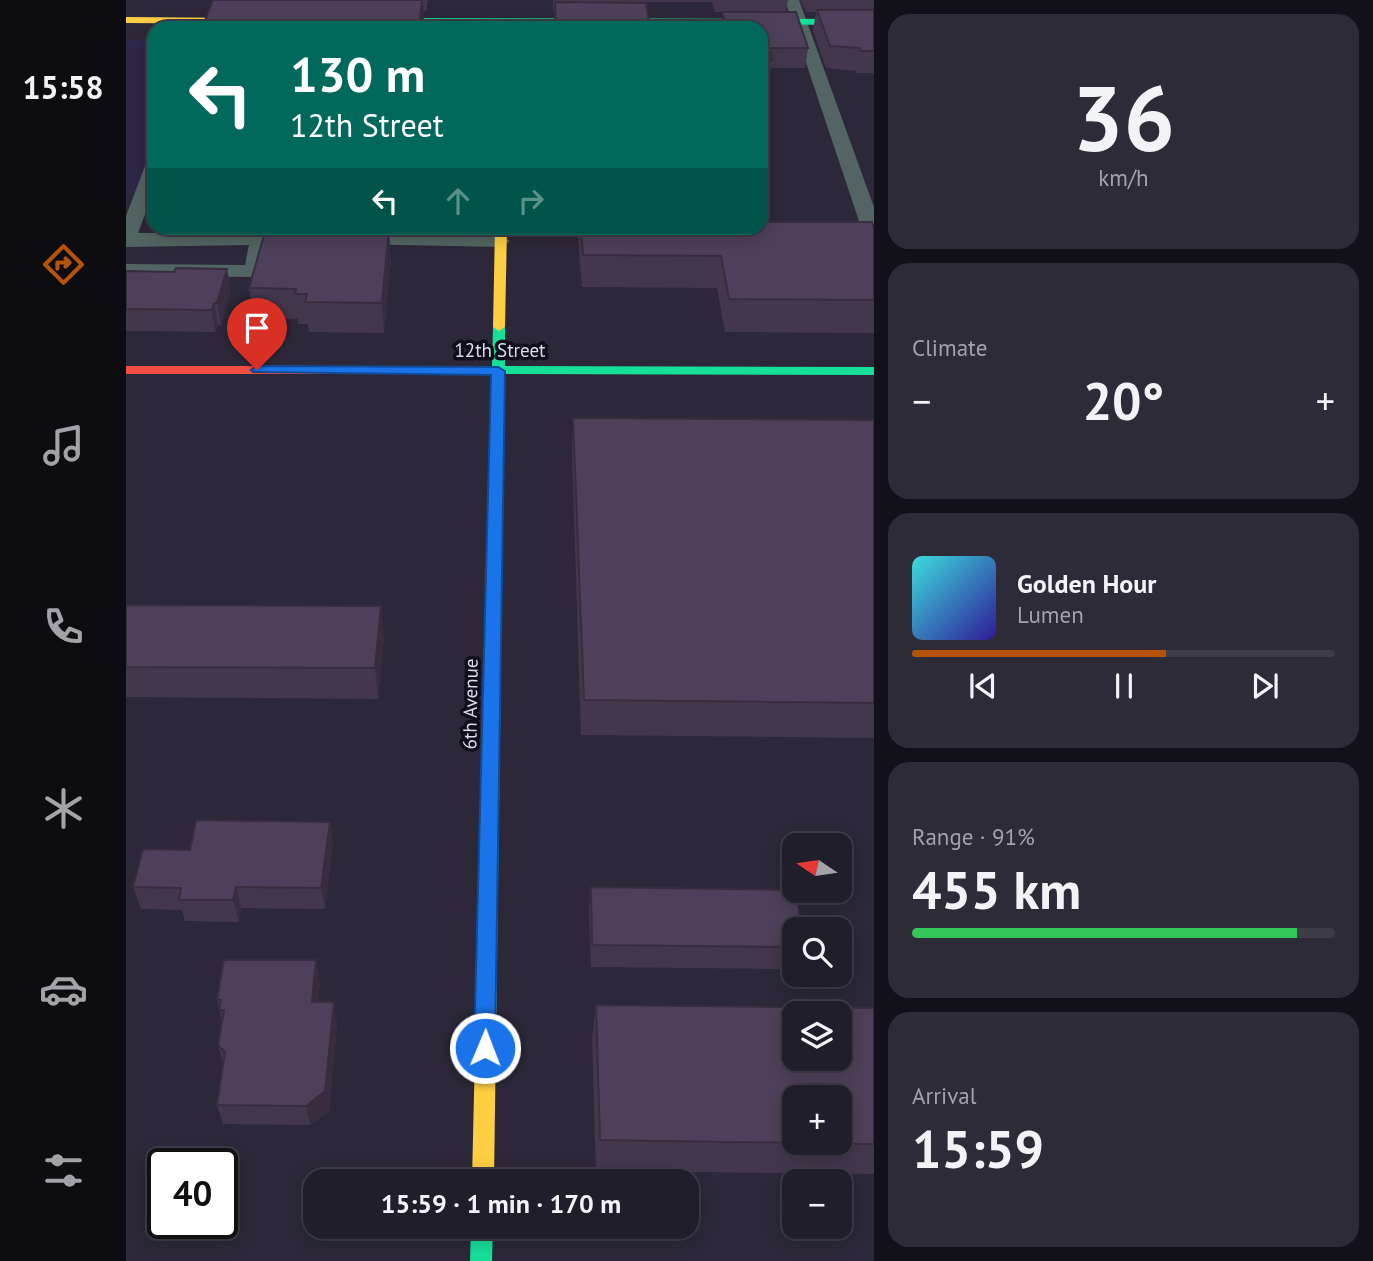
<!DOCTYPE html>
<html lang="en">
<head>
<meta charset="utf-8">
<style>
	body { margin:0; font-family:"PT Sans",sans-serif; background:#2d2b37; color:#f1f3f6; height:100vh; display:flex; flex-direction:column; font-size:26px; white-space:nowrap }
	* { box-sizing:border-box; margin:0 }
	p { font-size:23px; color:#a2a2a9 }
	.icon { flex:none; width:38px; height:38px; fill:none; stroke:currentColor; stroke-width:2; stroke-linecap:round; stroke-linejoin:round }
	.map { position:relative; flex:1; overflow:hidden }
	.panel { display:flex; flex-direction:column; gap:14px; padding:14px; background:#121018; width:499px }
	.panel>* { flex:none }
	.guide { position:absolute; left:21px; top:21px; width:621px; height:214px; border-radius:21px; box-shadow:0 4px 18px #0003,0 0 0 2px #3e3c47; background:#00695c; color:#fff; overflow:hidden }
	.needle { width:46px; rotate:283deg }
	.fabs { position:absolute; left:656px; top:833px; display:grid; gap:14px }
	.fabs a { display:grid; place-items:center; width:70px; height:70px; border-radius:14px; background:#211e2b; box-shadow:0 4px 18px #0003,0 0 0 2px #3e3c47; font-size:35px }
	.speed { position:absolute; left:21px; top:1148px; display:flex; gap:14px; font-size:35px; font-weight:700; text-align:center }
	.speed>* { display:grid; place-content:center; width:91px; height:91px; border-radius:50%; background:#211e2b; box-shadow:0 4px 18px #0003,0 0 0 2px #3e3c47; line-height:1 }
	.speed .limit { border:4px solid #111; border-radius:10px; background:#fff; color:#111 }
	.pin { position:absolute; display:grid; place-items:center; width:60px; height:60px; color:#fff; margin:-72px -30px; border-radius:50% 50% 50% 0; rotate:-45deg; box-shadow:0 0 7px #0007 }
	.pin .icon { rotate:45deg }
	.me { position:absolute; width:77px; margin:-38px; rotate:1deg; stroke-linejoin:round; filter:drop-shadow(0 0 5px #0008) }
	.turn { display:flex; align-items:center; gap:24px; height:147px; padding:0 28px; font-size:32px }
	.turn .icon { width:91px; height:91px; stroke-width:2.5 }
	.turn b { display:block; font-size:49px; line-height:60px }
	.lanes { display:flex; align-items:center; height:66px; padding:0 28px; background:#0003; justify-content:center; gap:35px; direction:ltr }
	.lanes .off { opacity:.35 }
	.big { font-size:52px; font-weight:600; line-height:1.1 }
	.panel .widget { flex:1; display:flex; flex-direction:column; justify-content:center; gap:10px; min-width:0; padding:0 24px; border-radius:21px; background:#2d2b37 }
	.panel .dial { align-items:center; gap:0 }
	.dial b { font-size:91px; line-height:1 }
	.song { display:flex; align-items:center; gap:21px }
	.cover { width:84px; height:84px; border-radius:10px; background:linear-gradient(135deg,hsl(180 70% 55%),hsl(250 70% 35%)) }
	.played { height:7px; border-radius:4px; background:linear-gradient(90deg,#b45309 60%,#3e3c47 60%) }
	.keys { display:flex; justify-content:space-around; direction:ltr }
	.heat { display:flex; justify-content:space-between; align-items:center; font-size:38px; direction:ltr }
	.charge { height:10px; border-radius:5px; background:linear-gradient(90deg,#34c759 91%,#3e3c47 0) }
	.trip { position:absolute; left:177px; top:1169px; width:396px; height:70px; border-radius:21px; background:#211e2b; box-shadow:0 4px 18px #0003,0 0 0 2px #3e3c47; font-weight:600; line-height:70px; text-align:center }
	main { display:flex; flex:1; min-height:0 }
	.tabs { display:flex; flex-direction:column; width:126px; justify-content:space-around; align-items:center; background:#0d0c11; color:#a2a2a9 }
	.tabs .icon { width:49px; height:49px }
	.tabs .active { color:#b45309 }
	.tabs b { font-size:32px; color:#f1f3f6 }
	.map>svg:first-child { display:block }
	.built { fill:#2e2748 }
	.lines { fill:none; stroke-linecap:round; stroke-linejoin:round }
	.lane { fill:#536562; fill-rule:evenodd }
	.fast { fill:#16e098; fill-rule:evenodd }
	.slow { fill:#ffcf43; fill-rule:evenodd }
	.jam { fill:#f24e42; fill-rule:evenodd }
	.wall { fill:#43374d }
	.shaded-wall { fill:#372d3f }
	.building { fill:#4e405a; stroke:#372d3f; stroke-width:2; fill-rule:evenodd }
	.route { fill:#1a73e8; stroke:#114b97; stroke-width:2 }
	.labels { text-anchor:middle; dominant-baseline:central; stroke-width:7; stroke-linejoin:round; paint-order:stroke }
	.street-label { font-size:19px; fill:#dddbee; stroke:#100e1b }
</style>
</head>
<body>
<main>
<nav class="tabs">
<b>15:58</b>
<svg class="icon active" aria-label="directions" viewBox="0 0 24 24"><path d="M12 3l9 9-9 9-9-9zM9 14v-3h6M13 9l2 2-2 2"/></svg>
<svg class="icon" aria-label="music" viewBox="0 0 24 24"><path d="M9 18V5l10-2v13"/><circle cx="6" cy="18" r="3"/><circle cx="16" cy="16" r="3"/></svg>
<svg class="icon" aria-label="phone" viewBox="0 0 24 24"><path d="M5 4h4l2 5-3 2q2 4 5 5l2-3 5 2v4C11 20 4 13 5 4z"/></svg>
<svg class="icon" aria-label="climate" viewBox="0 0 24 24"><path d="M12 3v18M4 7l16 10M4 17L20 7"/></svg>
<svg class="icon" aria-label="car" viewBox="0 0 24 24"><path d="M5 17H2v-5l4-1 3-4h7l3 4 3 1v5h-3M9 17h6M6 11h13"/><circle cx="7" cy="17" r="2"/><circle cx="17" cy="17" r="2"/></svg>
<svg class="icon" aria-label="filters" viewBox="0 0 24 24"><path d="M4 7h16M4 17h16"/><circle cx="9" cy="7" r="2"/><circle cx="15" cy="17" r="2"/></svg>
</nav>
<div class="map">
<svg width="749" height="1261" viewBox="0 0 749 1261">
	<rect width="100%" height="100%" fill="#2c2839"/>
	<path class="built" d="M 0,40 L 28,40 L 28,192 L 2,192 L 0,197 Z"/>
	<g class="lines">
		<path class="lane" d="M 659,0 L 673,0 L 749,210 L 749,245 L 739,239 Z
			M 28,161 L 28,190 L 12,233 L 171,233 L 181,239 L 171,245 L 143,245 L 138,271 L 128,277 L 0,276 L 0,264 L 119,265 L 123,245 L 0,247 L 0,216 L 19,166 Z
			M 231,234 L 374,235 L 384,241 L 374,247 L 224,244 L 221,240 L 224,236 Z"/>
		<path class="fast" d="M 246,18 L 749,19 L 749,25 L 243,23 L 241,21 Z
			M 373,323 L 379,327 L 379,366 L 749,367 L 749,375 L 379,374 L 371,964 L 368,970 L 361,973 L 354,970 L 351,964 L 366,374 L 244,374 L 238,370 L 244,366 L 366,366 L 367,327 Z
			M 345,1227 L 367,1227 L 366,1261 L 344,1261 Z"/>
		<path class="slow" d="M 0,17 L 130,18 L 135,21 L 130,24 L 0,23 Z
			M 369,228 L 381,228 L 379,327 L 373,331 L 367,327 Z
			M 361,955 L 368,958 L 371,964 L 368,1181 L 346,1181 L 351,964 L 354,958 Z"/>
		<path class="jam" d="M 0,366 L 244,366 L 250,370 L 244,374 L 0,374 Z"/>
	</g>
	<path class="wall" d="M 87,0 L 302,0 L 300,11 L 297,11 L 298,28 L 76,28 Z
		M 427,0 L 662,0 L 660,12 L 682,48 L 679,68 L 645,68 L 643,80 L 635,80 L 635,28 L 594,28 L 596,12 L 589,12 L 586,2 L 516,2 L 524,28 L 428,28 L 428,12 L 427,12 Z
		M 674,0 L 748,0 L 748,73 L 730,73 L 730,71 L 700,68 L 687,31 L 690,12 L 680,12 Z
		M 140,228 L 257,228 L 265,258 L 258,333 L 183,332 L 182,324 L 172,324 L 172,319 L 128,318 L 123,288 Z
		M 451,228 L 635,228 L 748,229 L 748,333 L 599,332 L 591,288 L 456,287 Z
		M 0,271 L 105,290 L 95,325 L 92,325 L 89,332 L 0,331 Z
		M 447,418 L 748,420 L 748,738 L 455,735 L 446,452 Z
		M 0,605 L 258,637 L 252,699 L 0,697 Z
		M 207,844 L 199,909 L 115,908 L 113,922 L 59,921 L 56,910 L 15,909 L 7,887 L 64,850 Z
		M 465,887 L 668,929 L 668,969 L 465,967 L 463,909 Z
		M 194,982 L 192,1002 L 211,1023 L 203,1111 L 184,1125 L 97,1124 L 91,1105 L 97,1063 L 92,1045 L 96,1021 L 91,999 Z
		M 470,1005 L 748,1008 L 748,1174 L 470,1171 L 466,1038 Z"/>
	<path class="shaded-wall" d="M 297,0 L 298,28 L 293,28 Z
		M 263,229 L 265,258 L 258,333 L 256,303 Z
		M 101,269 L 105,290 L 95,325 L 91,303 Z
		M 88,303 L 92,325 L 89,332 L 86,310 Z
		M 255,606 L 258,637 L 252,699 L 249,668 Z
		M 204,822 L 207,844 L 199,909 L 195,888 Z
		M 110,887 L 115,908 L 113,922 L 107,900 Z
		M 190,960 L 194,982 L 190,1022 L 186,1002 Z
		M 208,1002 L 211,1023 L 203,1111 L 184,1125 L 180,1106 Z"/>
	<path class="building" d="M 87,0 L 296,0 L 293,28 L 76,28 Z
		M 429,2 L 520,3 L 524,28 L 430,28 Z
		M 691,10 L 748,10 L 748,51 L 735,51 L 734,48 L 704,46 Z
		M 596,12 L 670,12 L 682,48 L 643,48 L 646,60 L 635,60 L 635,28 L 600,28 Z
		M 635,222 L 746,222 L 748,229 L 748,300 L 603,299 L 595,256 L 457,255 L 455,228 L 635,228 Z
		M 140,228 L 252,228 L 252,229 L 263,229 L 256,303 L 179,302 L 181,294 L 169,294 L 170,289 L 123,288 Z
		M 50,268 L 101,269 L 91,303 L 88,303 L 86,310 L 0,309 L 0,271 L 48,272 Z
		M 447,418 L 748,420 L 748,703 L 458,700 Z
		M 0,605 L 255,606 L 249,668 L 0,667 Z
		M 70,820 L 204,822 L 195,888 L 110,887 L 107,900 L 53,900 L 55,888 L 7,887 L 17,849 L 64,850 Z
		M 465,887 L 668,890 L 668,891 L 670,891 L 676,929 L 668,929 L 668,947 L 466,945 Z
		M 98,960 L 190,960 L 186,1002 L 208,1002 L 199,1091 L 180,1106 L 91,1105 L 99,1052 L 92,1045 L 98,1010 L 93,1010 L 95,1000 L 91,999 Z
		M 470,1005 L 748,1008 L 748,1144 L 474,1140 ZM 668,1013 L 714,1013 L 714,1059 L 668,1059 ZM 668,1097 L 714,1097 L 714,1143 L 668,1143 Z"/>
	<path class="route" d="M 131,366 L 372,367 L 379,371 L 369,1048 L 366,1055 L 359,1058 L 351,1055 L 348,1048 L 365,375 L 127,372 L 125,370 Z"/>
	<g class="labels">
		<g class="street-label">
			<text x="374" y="350">12th Street</text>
			<text transform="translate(344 704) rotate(-89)">6th Avenue</text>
		</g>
	</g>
</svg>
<div class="fabs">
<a><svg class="needle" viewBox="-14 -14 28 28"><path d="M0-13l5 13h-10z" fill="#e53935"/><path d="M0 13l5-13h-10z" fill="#a2a2a9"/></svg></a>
<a><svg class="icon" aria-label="search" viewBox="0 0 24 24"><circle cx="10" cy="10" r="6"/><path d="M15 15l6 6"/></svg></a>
<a><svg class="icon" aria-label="layers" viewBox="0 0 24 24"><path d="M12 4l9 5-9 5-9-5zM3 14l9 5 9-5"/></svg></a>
<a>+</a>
<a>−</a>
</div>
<div class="speed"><div class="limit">40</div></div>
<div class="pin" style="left:131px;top:370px;background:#d93025"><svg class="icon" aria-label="arrive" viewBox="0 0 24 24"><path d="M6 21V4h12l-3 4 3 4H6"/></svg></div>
<svg class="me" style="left:359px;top:1048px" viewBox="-20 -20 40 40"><circle r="17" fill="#1a73e8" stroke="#fff" stroke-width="3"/><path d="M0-11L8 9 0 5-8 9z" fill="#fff"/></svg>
<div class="trip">15:59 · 1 min · 170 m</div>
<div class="guide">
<div class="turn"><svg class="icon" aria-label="left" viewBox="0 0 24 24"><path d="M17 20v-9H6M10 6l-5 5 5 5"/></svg><div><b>130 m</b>12th Street</div></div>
<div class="lanes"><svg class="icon" aria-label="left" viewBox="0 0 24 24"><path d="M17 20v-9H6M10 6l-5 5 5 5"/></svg><svg class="icon off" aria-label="ahead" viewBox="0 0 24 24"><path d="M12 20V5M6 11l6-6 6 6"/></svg><svg class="icon off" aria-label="right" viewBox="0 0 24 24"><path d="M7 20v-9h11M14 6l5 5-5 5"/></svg></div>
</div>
</div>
<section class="panel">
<div class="widget dial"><b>36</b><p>km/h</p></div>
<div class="widget"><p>Climate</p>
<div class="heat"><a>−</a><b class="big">20°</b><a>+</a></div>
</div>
<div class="widget">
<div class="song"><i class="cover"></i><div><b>Golden Hour</b><p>Lumen</p></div></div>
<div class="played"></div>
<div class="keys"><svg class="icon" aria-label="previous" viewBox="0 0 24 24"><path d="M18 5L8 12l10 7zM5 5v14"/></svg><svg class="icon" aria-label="pause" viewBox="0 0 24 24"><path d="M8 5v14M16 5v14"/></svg><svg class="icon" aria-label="next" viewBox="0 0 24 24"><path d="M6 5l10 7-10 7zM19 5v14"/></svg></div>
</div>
<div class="widget"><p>Range · 91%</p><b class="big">455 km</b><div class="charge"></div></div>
<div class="widget"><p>Arrival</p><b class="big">15:59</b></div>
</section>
</main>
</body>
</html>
